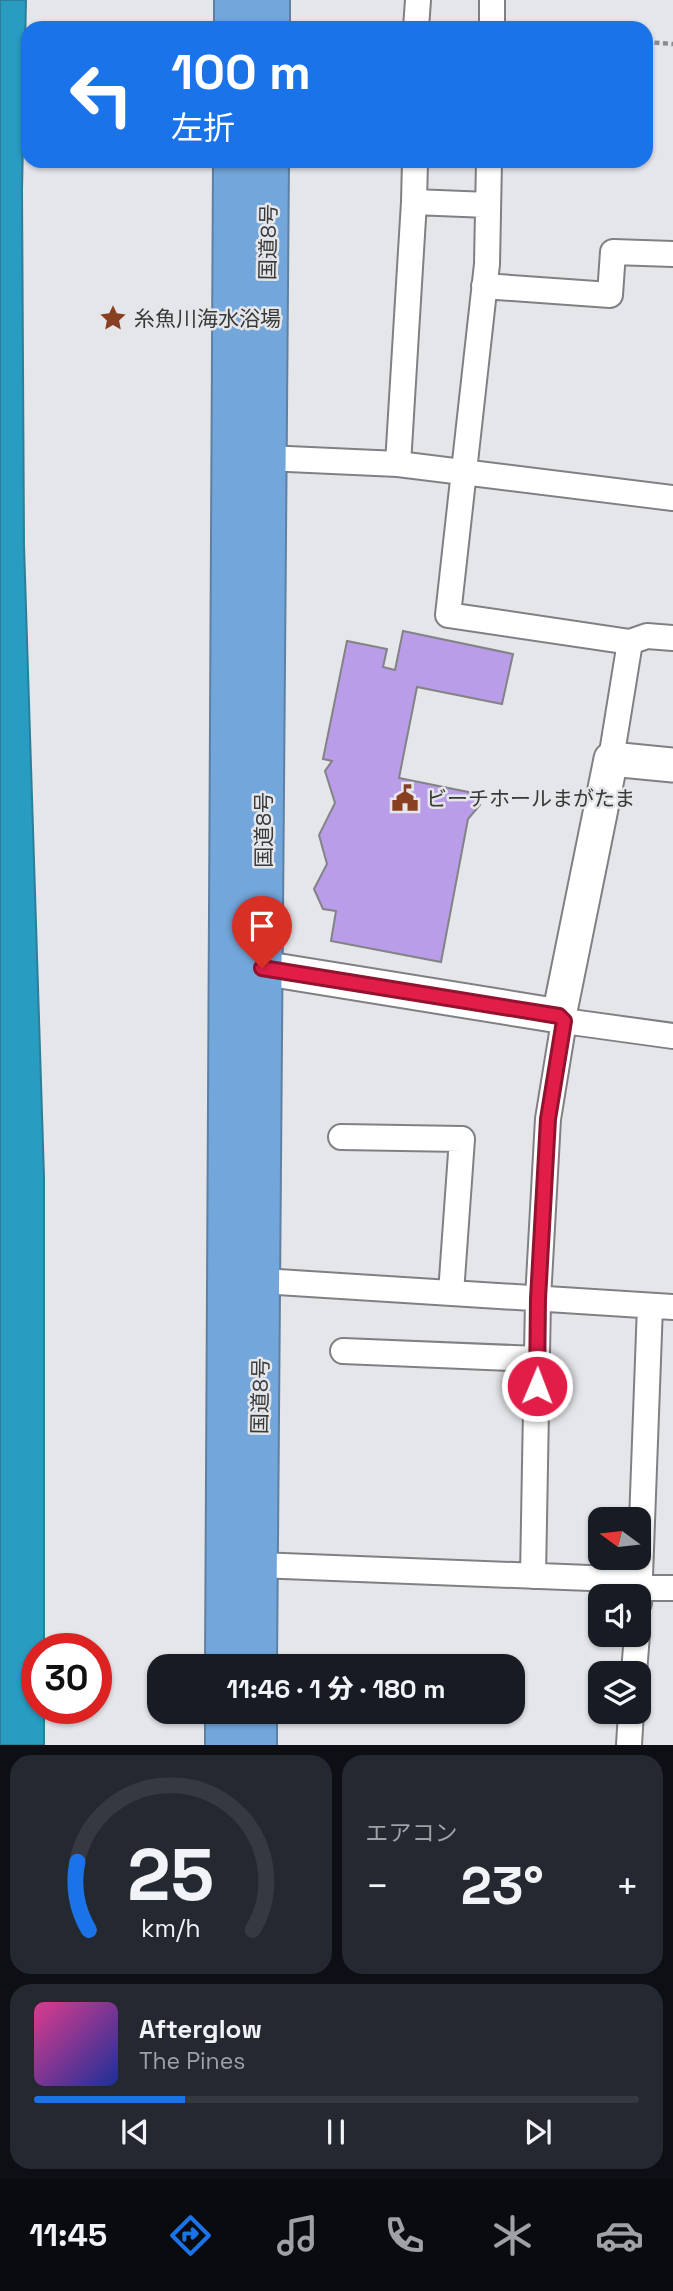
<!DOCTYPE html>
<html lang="ja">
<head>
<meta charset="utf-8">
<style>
	body { margin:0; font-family:"Space Grotesk","Noto Sans JP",sans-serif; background:#242831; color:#f1f3f6; height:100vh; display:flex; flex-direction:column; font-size:26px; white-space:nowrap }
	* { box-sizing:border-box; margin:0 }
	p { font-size:23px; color:#9ea1a6 }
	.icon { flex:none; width:38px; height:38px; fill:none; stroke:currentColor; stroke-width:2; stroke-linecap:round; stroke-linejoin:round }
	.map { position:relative; height:1745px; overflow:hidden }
	.details { display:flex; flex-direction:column; gap:10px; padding:10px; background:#0d0f14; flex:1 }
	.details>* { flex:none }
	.banner { position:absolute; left:21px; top:21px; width:632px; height:147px; border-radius:21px; box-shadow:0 2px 5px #0004; background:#1a73e8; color:#fff; overflow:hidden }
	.needle { width:46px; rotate:285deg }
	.controls { position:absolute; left:588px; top:1507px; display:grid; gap:14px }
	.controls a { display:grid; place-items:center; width:63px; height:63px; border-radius:14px; background:#171b24; box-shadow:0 2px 5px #0004; font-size:35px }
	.speed { position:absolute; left:21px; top:1633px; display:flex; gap:14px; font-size:35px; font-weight:700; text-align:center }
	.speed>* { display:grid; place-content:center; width:91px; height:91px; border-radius:50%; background:#171b24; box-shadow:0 2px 5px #0004; line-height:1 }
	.speed .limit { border:10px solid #d22; background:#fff; color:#111 }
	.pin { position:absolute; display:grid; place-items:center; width:60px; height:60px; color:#fff; margin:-72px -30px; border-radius:50% 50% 50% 0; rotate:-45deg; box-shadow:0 0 7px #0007 }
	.pin .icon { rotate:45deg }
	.me { position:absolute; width:77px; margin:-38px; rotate:1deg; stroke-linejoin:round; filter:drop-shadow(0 0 5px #0008) }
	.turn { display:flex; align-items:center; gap:24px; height:147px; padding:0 35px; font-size:32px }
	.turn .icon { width:91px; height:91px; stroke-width:2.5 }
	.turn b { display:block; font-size:49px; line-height:60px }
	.big { font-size:52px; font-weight:800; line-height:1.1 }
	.details .tile { flex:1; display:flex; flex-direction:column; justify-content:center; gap:10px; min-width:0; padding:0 24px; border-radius:21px; background:#242831 }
	.details .dial { align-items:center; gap:0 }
	.dial svg { height:182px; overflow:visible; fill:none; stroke:#363941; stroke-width:7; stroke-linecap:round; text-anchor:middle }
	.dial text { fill:#f1f3f6; stroke:none }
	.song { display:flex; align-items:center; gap:21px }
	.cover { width:84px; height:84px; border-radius:10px; background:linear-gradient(135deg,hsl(330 70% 55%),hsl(230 70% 35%)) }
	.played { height:7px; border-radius:4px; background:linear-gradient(90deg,#1a73e8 25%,#363941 25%) }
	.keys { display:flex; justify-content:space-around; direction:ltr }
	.heat { display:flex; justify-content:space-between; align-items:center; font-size:38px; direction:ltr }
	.details .tiles { flex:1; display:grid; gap:10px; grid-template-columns:1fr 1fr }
	.tile:last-child { grid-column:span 2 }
	.trip { position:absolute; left:147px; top:1654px; width:378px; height:70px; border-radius:21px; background:#171b24; box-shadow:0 2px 5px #0004; font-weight:800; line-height:70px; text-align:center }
	.dock { display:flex; height:112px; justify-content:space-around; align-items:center; background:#090b0e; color:#9ea1a6 }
	.dock .icon { width:49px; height:49px }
	.dock .active { color:#1a73e8 }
	.dock b { font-size:32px; color:#f1f3f6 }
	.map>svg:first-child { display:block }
	.water { fill:#289cc1; stroke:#2d7e98; stroke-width:2 }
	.building { fill:#b99de9; stroke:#838285; stroke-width:2 }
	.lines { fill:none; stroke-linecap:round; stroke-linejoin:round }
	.street-casing { stroke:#808084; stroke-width:28 }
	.secondary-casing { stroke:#808084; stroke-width:37 }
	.highway-casing { stroke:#5e80a3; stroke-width:42 }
	.path { stroke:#8a8b8e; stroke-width:4.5; stroke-dasharray:5 3.5; stroke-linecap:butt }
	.street { stroke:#fff; stroke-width:24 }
	.secondary { stroke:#fff; stroke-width:33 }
	.highway { stroke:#73a6db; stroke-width:38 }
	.route-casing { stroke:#92132f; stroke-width:18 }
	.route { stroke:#e11d48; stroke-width:12 }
	.labels { text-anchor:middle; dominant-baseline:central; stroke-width:5; stroke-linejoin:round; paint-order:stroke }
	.street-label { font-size:21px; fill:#38393a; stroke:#e5e6ea }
	.poi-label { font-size:21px; fill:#38393a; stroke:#e5e6ea; text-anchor:start }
</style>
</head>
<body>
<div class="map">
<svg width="673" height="1745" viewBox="0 0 673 1745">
	<rect width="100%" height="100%" fill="#e5e6ea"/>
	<path class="water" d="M 0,0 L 26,0 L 22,190 L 24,545 L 44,1177 L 44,1648 L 37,1648 L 37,1708 L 44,1708 L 44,1745 L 0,1745 Z"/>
	<path class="building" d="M 403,631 L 513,654 L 502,704 L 417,687 L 399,778 L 473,793 L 480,805 L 468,819 L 441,962 L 331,941 L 336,911 L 323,909 L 314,889 L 327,864 L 319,835 L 335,803 L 325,771 L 332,761 L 323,759 L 347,641 L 387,649 L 383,667 L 395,670 Z"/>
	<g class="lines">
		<defs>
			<path id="street" d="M 416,28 L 418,0
				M 492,28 L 492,0
				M 489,161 L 487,264 L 448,615 L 630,642 L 611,759
				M 414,202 L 488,205
				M 484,286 L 610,295 L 613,252 L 673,254
				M 266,458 L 398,464 L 673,498
				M 398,464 L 414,202 L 415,161
				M 630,642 L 647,636 L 673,638
				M 564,1021 L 673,1036
				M 341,1137 L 462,1139 L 451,1293
				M 262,1281 L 673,1307
				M 343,1351 L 537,1359
				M 258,1565 L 640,1580
				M 533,1576 L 538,1299 L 548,1119 L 564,1021 L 559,1016
				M 640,1588 L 673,1588
				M 639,1603 L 650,1306
				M 634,1673 L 637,1634
				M 629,1745 L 631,1712"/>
			<path id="secondary" d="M 262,968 L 559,1016 L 611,759 L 673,765"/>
			<path id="highway" d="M 270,0 L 270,28
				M 234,28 L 234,0
				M 225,1666 L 233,161
				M 257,1666 L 269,161
				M 225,1745 L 225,1712
				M 257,1745 L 257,1712"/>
		</defs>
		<use href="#street" class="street-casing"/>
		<use href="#secondary" class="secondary-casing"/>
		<use href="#highway" class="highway-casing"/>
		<path class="path" d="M 646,42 L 673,44"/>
		<use href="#street" class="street"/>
		<use href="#secondary" class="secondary"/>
		<use href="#highway" class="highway"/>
	</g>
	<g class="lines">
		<defs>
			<path id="route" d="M 262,968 L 559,1016 L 564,1021 L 548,1119 L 538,1299 L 537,1386"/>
		</defs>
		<use href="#route" class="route-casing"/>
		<use href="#route" class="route"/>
	</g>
	<defs>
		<symbol id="sight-bare" viewBox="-9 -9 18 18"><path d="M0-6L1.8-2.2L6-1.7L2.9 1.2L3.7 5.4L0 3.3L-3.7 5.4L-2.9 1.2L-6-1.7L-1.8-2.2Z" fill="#894022" stroke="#e5e6ea" stroke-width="2.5" paint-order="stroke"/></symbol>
		<symbol id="civic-bare" viewBox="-9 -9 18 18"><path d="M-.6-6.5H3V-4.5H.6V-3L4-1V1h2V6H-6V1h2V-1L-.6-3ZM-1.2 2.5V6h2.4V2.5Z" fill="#894022" stroke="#e5e6ea" stroke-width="2.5" paint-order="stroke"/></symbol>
	</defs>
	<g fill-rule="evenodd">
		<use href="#sight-bare" x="94" y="299" width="38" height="38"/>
		<use href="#civic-bare" x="386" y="779" width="38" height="38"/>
	</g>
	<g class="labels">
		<g class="street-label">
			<text transform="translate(268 242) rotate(-89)">国道8号</text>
			<text transform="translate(263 830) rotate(-90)">国道8号</text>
			<text transform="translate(260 1396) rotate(-89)">国道8号</text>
		</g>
		<g class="poi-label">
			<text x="134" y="318">糸魚川海水浴場</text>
			<text x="426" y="798">ビーチホールまがたま</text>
		</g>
	</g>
</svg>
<div class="controls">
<a><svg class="needle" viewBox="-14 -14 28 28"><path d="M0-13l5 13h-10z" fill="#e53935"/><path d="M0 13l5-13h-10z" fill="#9ea1a6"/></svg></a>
<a><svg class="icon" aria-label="sound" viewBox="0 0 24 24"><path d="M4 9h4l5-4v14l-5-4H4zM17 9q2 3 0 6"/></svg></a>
<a><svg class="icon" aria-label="layers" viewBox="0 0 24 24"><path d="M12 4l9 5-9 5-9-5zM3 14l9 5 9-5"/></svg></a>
</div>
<div class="speed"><div class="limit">30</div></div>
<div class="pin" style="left:262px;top:968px;background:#d93025"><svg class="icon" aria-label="arrive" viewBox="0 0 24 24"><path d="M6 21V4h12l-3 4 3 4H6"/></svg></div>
<svg class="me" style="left:537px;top:1386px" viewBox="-20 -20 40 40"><circle r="17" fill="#e11d48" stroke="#fff" stroke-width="3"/><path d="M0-11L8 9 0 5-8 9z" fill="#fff"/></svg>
<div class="trip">11:46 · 1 分 · 180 m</div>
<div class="banner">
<div class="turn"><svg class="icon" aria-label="left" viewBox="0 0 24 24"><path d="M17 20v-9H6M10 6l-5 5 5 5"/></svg><div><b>100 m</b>左折</div></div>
</div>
</div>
<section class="details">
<div class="tiles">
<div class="tile dial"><svg viewBox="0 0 100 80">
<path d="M14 69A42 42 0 1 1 86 69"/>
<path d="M14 69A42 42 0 0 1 9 39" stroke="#1a73e8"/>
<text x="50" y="56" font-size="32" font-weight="700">25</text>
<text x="50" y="72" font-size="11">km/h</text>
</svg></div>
<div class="tile"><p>エアコン</p>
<div class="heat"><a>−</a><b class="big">23°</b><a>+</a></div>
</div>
<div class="tile">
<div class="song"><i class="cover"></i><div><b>Afterglow</b><p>The Pines</p></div></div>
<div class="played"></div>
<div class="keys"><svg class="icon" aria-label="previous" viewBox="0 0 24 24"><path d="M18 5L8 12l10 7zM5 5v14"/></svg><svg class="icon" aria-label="pause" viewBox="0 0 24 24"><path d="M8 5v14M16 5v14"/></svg><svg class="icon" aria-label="next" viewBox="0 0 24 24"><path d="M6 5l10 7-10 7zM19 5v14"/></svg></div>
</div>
</div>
</section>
<nav class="dock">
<b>11:45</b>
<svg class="icon active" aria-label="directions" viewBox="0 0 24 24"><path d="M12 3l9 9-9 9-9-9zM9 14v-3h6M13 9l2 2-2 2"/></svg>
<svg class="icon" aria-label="music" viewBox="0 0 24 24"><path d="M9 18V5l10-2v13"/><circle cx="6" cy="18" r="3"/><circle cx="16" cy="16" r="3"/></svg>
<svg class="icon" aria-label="phone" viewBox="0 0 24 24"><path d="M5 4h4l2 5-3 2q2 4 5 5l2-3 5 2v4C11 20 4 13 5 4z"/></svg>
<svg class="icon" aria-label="climate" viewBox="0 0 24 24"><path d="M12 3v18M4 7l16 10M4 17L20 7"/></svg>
<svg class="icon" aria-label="car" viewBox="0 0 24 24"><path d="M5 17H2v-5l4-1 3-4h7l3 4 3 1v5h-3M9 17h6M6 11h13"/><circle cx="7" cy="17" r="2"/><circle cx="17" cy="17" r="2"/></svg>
</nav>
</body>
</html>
